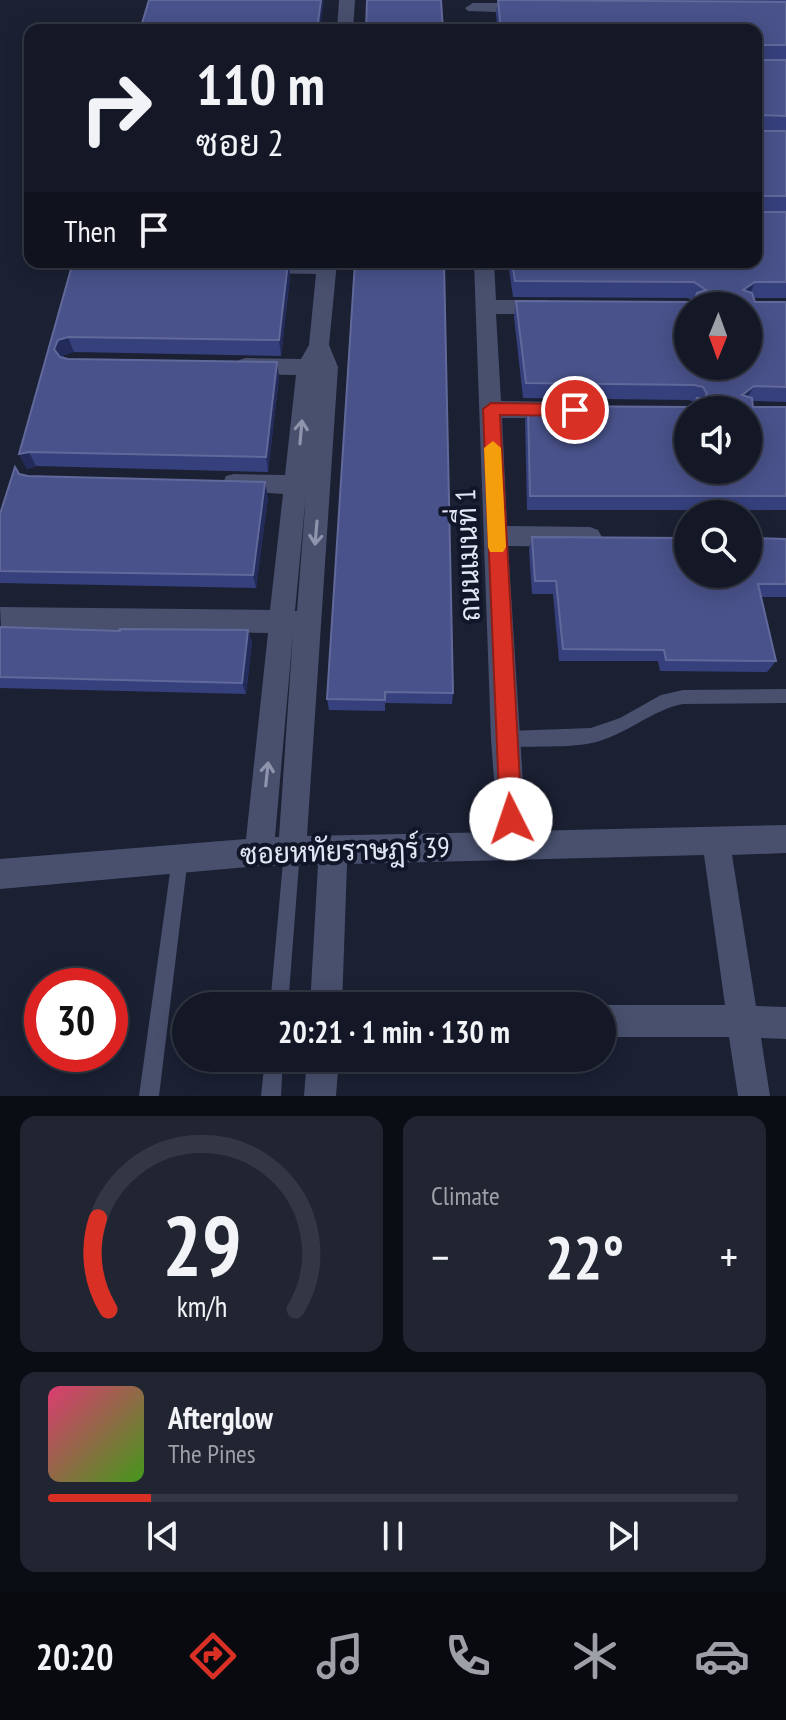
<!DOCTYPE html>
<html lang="en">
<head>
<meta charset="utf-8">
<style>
	body { margin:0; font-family:"PT Sans Narrow",Sarabun,sans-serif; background:#212532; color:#f1f3f6; height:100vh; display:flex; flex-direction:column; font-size:30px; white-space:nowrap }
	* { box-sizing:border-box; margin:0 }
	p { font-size:26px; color:#9da0a7 }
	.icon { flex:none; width:44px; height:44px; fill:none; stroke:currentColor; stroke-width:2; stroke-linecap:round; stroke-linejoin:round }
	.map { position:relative; height:1096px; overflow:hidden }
	.sheet { display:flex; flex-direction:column; gap:20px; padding:20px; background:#0b0d15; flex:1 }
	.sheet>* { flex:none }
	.top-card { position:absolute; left:24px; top:24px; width:738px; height:244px; border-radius:16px; box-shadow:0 4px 20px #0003,0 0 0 2px #333743; background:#141826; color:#f1f3f6; overflow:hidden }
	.needle { width:52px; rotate:181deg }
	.fabs { position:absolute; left:674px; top:292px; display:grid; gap:16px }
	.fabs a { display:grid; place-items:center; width:88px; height:88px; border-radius:50%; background:#141826; box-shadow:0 4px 20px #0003,0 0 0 2px #333743; font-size:40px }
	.speed { position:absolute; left:24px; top:968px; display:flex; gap:16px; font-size:40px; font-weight:700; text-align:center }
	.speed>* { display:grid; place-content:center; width:104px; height:104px; border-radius:50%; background:#141826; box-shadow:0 4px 20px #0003,0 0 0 2px #333743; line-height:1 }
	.speed .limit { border:12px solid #d22; background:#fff; color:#111 }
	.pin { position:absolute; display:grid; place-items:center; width:68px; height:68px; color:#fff; margin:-34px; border:4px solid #fff; border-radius:50%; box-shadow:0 2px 8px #0007 }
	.me { position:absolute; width:88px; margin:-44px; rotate:356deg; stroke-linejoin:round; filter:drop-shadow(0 0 6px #0008) }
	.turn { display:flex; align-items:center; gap:28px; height:168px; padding:0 40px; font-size:36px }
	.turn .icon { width:104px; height:104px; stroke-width:2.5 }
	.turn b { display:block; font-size:56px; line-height:68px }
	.then { display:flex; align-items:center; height:76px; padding:0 40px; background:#0003; gap:16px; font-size:30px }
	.big { font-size:60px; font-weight:700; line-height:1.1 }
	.sheet .widget { flex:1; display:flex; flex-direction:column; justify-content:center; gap:12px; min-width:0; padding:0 28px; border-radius:16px; background:#212532 }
	.sheet .dial { align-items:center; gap:0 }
	.dial svg { height:208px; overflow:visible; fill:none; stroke:#333743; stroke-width:7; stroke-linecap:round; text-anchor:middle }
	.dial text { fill:#f1f3f6; stroke:none }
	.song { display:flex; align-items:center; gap:24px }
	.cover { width:96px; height:96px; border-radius:12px; background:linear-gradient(135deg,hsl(340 70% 55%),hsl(100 70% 35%)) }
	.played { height:8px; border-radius:4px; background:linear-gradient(90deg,#d93025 15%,#333743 15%) }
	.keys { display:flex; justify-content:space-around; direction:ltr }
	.heat { display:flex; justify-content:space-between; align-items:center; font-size:44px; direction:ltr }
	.sheet .tiles { flex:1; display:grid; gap:20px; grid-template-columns:1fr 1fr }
	.widget:last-child { grid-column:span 2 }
	.trip { position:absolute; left:172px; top:992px; width:444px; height:80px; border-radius:40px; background:#141826; box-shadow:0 4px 20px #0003,0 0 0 2px #333743; font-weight:700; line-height:80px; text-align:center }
	.menu { display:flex; height:128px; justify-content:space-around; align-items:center; background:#080a0f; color:#9da0a7 }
	.menu .icon { width:56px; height:56px }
	.menu .on { color:#d93025 }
	.menu b { font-size:36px; color:#f1f3f6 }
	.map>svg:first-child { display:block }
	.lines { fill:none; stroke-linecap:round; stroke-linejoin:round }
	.service { fill:#48506e; fill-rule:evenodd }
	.minor { fill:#48506e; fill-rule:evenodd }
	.wall { fill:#36407d }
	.shaded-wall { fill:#232b5a }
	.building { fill:#49528a; stroke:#61699b; stroke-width:2; fill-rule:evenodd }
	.oneway { stroke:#8e94ab }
	.route { fill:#d93025; stroke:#8d1f18; stroke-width:2 }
	.slow { fill:#f59e0b }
	.labels { text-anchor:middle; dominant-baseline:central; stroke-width:8; stroke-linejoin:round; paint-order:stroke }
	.street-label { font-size:28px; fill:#e3e7f5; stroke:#121629 }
</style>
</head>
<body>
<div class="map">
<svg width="786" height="1096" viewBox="0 0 786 1096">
	<rect width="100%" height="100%" fill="#1b2033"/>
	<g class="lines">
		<path class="service" d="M 786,689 L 786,703 L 683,704 C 651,710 625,736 592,743 C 570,748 529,746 505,747 L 499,744 L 497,739 L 499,734 L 505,731 L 591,728 L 620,718 L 661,695 L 683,690 Z
			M 292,843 L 298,845 L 300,851 L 288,1006 L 270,1006 L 284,851 L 286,845 Z
			M 180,850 L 186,852 L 188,858 L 159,1096 L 139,1096 L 172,858 L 174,852 Z
			M 265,1058 L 283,1058 L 281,1096 L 261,1096 Z"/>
		<path class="minor" d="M 339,0 L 355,0 L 353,30 L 337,30 Z
			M 473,3 L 528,3 L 536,8 L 528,13 L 468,11 L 465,8 Z
			M 250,262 L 337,262 L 329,345 L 338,367 L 307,836 L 498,832 L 491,739 L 474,262 L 494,262 L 496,300 L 546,300 L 553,302 L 556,307 L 553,312 L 546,314 L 496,314 L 501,401 L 558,402 L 566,404 L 569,410 L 566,416 L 558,418 L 502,418 L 507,526 L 590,527 L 598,530 L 602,537 L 598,544 L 590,547 L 508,546 L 526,831 L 786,825 L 786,853 L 732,855 L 756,1006 L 786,1007 L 786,1039 L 761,1038 L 770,1096 L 738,1096 L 729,1037 L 602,1037 L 602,1005 L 725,1005 L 704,855 L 347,864 L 342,1006 L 310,1006 L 318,865 L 259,866 L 0,889 L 0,859 L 246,839 L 268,633 L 1,629 L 0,607 L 270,610 L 283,494 L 226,490 L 223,483 L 226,476 L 234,474 L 285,475 L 296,375 L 246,374 L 239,372 L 235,366 L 239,360 L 246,358 L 301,359 L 309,345 L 316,274 L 257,273 L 250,271 L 247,266 ZM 306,494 L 297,611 L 295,611 ZM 293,633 L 279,837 L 275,837 Z
			M 307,1058 L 339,1058 L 336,1096 L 304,1096 Z"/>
	</g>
	<path class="wall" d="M 495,0 L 786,0 L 786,298 L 753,298 L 755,302 L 786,302 L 786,402 L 753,401 L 753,407 L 786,407 L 786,510 L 527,510 L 525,421 L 528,406 L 693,407 L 696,402 L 688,400 L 523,398 L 514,317 L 516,301 L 694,302 L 688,298 L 513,297 L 508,262 L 756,262 L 756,30 L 498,30 L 496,14 L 498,0 Z
		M 73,262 L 289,262 L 290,277 L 281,356 L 74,352 L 64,355 L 63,358 L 279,377 L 268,472 L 36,466 L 27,469 L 19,454 Z
		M 355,262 L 453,693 L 452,704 L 385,703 L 385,711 L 329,710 L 327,699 Z
		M 19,474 L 28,476 L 268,497 L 256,588 L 0,583 L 0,514 Z
		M 532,537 L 786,539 L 786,597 L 761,597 L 776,661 L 767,672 L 660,671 L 658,661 L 559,661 L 553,594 L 532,594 L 529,550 Z
		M 0,627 L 120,631 L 248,630 L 252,642 L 246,694 L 0,688 Z"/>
	<path class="shaded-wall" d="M 321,0 L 324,0 L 320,30 L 317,30 Z
		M 289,262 L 290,277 L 281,356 L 279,340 Z
		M 755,282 L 748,298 L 743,290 Z
		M 68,337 L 74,352 L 64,355 L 60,365 L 54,349 L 58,340 Z
		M 277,362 L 279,377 L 268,472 L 266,457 Z
		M 754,386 L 746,401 L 742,395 Z
		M 29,452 L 36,466 L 27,469 L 19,454 Z
		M 265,482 L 268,497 L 256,588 L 253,575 Z
		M 248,630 L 252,642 L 246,694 L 242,683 Z"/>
	<path class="building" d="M 149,0 L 321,0 L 317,30 L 140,30 Z
		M 367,0 L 441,0 L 443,30 L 366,30 Z
		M 498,0 L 786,2 L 786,45 L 762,45 L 758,48 L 759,60 L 786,60 L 786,116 L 762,115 L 759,128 L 762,131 L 786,131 L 786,196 L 760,196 L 760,212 L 786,212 L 786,282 L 755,282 L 743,290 L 752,293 L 755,302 L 786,302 L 786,387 L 754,386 L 742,395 L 752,398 L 753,407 L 786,407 L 786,496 L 530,496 L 528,406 L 694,407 L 697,398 L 704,398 L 707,394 L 703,387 L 694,385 L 526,383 L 516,301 L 694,302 L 697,293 L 706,290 L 694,282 L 515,281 L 512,262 L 756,262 L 756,30 L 501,30 ZM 688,306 L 748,306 L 748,366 L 688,366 ZM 688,410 L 748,410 L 748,470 L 688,470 Z
		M 73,262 L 288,262 L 279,340 L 68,337 L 58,340 L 54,349 L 60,357 L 68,359 L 277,362 L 266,457 L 29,452 L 19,454 Z
		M 355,262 L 444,262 L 453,693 L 385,692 L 385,700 L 327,699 Z
		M 15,467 L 19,474 L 28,476 L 265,482 L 253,575 L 0,571 L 0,514 Z
		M 532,537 L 688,538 L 688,574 L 748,574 L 748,538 L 786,539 L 786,584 L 758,584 L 776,661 L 666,660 L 664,650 L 563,649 L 556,581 L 535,581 Z
		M 0,627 L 120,631 L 120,629 L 248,630 L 242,683 L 0,677 Z"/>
	<defs><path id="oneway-shaft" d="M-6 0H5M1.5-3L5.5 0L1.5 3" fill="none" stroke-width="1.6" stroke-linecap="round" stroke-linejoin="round" transform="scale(2)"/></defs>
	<g class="oneway">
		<use href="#oneway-shaft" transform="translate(301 432) rotate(-85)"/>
		<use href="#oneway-shaft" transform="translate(316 533) rotate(95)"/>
		<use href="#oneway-shaft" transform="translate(267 774) rotate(-84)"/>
	</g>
	<path class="route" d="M 491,403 L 575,404 L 584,410 L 575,416 L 500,415 L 522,819 L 519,826 L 511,830 L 503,826 L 500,819 L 483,409 Z"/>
	<path class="slow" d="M 493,441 L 501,448 L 506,547 L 503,552 L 490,552 L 488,547 L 484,448 Z"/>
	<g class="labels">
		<g class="street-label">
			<text transform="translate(467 555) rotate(-92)">ถนนเมนที่ 1</text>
			<text transform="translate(345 850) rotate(-2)">ซอยหทัยราษฎร์ 39</text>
		</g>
	</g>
</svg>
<div class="fabs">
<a><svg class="needle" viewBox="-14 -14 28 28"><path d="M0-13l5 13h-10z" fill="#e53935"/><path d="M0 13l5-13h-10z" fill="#9da0a7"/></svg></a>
<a><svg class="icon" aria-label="sound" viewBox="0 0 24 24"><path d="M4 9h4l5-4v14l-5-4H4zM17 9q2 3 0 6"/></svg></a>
<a><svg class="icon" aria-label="search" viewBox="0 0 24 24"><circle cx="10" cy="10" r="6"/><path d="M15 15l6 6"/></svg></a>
</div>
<div class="speed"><div class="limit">30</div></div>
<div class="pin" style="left:575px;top:410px;background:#d93025"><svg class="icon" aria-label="arrive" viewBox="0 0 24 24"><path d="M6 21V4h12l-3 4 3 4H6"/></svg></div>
<svg class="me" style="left:511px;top:819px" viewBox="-20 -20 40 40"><circle r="19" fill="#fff"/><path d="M0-13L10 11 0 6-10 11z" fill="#d93025"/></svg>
<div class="trip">20:21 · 1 min · 130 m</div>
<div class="top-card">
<div class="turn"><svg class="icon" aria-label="right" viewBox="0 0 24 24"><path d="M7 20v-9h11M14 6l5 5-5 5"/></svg><div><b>110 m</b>ซอย 2</div></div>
<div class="then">Then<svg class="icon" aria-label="arrive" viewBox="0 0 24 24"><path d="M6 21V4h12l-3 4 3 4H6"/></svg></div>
</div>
</div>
<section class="sheet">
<div class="tiles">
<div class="widget dial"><svg viewBox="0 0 100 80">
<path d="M14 69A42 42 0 1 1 86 69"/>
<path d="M14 69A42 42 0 0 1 10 34" stroke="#d93025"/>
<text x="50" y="56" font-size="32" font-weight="700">29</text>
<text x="50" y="72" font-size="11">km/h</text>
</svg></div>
<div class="widget"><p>Climate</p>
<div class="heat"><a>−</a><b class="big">22°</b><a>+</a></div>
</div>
<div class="widget">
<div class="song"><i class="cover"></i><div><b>Afterglow</b><p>The Pines</p></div></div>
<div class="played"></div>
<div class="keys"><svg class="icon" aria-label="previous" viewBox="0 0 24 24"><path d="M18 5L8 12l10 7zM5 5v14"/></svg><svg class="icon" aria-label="pause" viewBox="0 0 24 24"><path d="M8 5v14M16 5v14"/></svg><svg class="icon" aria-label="next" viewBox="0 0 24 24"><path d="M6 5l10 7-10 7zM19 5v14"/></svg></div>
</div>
</div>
</section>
<nav class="menu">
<b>20:20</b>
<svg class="icon on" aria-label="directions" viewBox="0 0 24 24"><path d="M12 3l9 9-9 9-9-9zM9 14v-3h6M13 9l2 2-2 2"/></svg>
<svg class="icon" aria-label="music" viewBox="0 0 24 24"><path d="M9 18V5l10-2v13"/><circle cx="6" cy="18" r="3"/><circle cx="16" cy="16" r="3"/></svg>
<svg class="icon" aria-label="phone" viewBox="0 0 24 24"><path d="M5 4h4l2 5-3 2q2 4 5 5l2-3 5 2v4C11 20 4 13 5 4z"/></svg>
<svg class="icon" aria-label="climate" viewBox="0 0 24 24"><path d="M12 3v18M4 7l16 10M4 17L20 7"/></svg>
<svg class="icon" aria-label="car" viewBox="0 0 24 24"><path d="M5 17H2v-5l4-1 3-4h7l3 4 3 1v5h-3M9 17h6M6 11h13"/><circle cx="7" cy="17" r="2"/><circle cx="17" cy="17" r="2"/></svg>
</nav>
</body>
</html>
